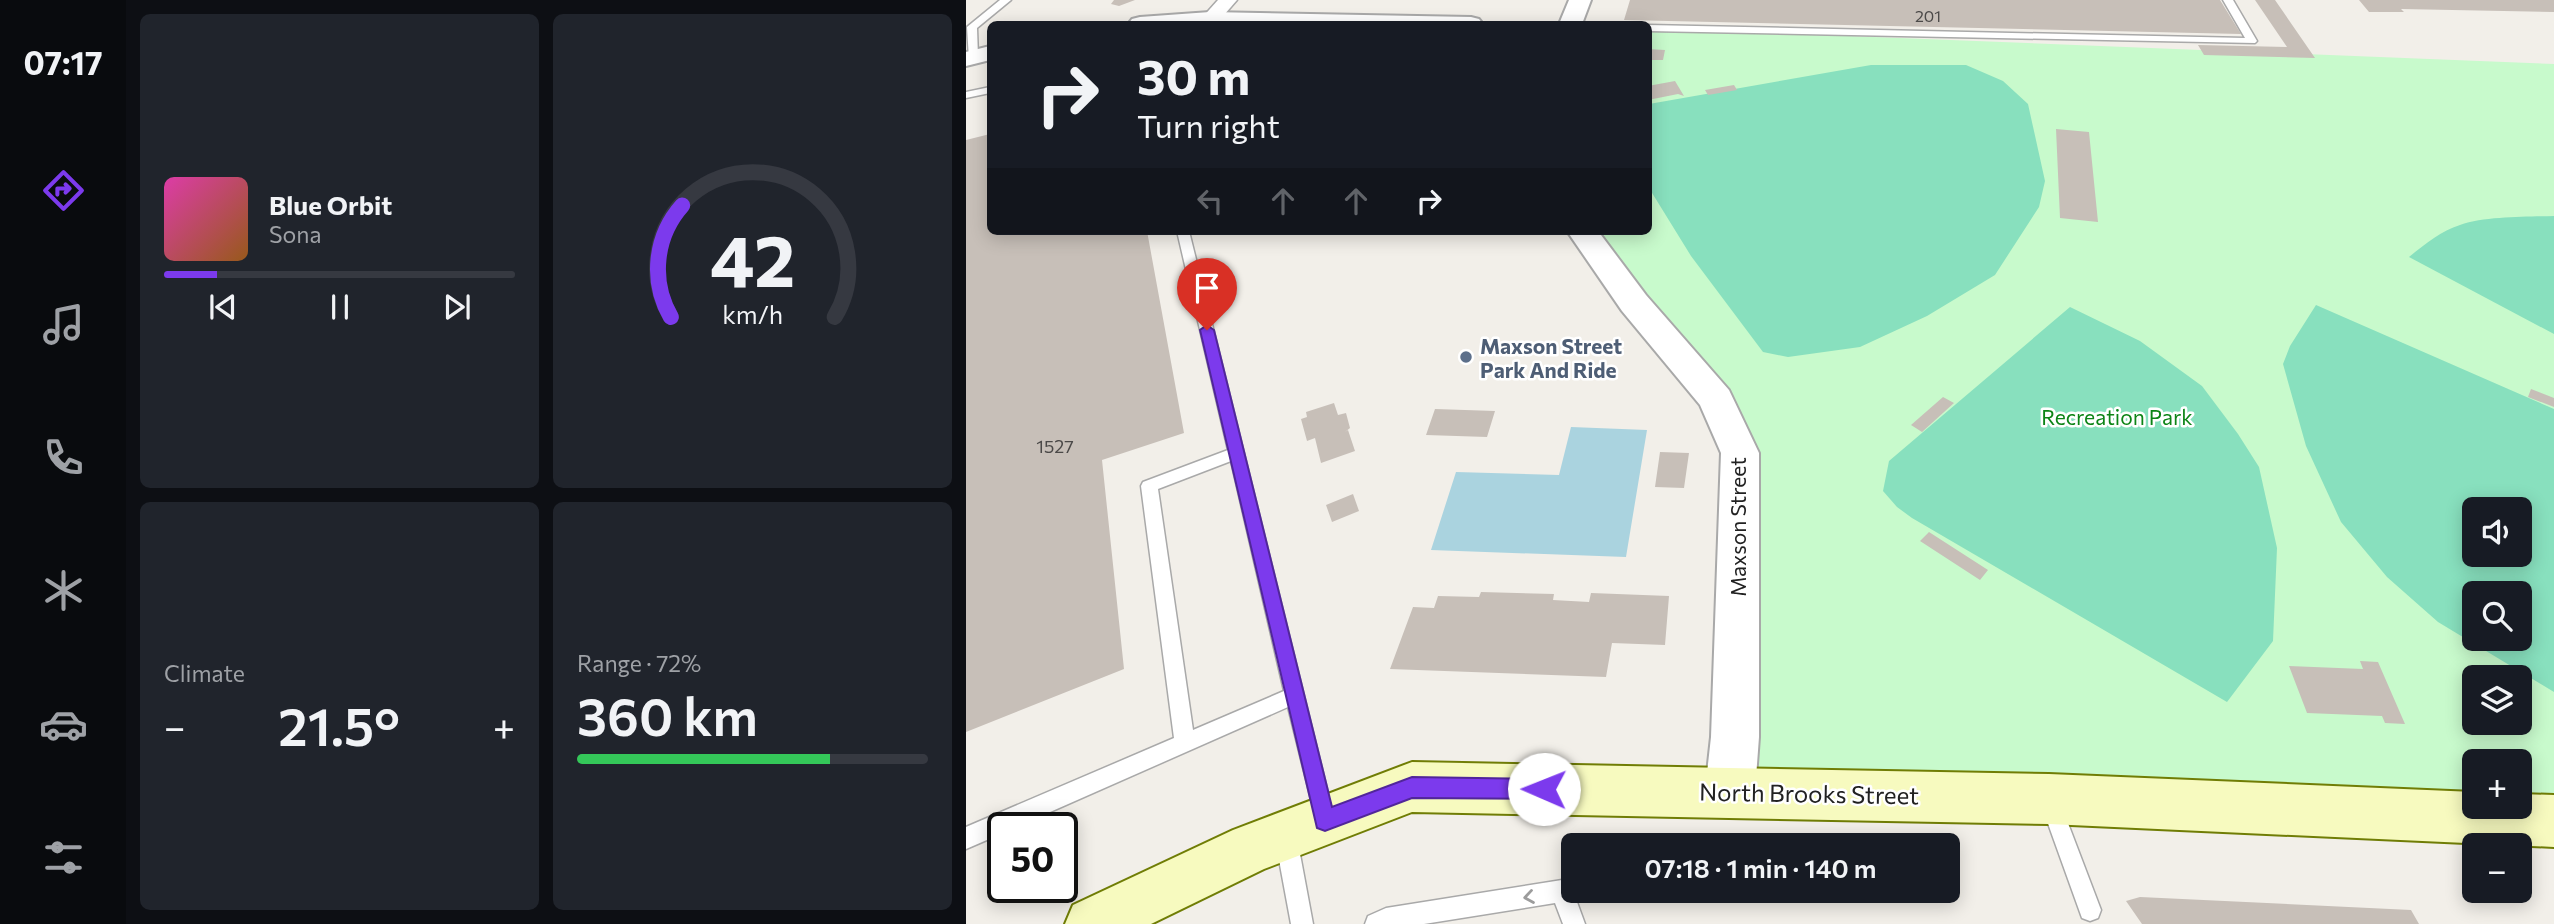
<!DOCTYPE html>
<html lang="en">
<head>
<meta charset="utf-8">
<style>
	body { margin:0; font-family:Commissioner,sans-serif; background:#20242c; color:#f1f3f6; height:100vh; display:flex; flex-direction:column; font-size:26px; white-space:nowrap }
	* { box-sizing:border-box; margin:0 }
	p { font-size:23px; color:#9ea1a6 }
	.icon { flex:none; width:38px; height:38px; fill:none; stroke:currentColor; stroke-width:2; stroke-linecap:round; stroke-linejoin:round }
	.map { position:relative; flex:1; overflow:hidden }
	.drawer { display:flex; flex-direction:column; gap:14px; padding:14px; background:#0d0f14; width:840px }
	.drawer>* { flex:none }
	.hud { position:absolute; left:21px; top:21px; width:665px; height:214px; border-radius:10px; box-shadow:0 4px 18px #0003; background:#171b24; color:#f1f3f6; overflow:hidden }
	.fabs { position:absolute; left:1496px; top:497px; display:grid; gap:14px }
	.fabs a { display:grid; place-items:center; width:70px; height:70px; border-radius:10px; background:#171b24; box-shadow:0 4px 18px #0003; font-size:35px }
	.speed { position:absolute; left:21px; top:812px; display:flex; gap:14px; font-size:35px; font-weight:700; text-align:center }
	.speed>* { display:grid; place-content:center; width:91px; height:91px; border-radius:50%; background:#171b24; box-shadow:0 4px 18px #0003; line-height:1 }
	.speed .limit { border:4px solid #111; border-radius:10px; background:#fff; color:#111 }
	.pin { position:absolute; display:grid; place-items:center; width:60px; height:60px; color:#fff; margin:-72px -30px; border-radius:50% 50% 50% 0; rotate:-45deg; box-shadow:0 0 7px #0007 }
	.pin .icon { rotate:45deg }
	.me { position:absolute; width:77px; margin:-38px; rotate:271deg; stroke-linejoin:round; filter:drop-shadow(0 0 5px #0008) }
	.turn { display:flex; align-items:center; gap:24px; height:147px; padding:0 35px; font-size:32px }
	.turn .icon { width:91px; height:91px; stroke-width:2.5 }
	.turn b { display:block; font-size:49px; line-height:60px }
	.lanes { display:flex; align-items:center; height:66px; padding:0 35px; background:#0003; justify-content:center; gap:35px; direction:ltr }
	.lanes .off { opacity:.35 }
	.big { font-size:52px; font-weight:600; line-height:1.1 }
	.drawer .card { flex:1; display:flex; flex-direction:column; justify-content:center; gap:10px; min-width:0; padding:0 24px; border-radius:10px; background:#20242c }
	.drawer .dial { align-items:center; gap:0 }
	.dial svg { height:182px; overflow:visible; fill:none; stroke:#363941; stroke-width:7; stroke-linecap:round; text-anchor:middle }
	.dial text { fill:#f1f3f6; stroke:none }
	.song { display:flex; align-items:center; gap:21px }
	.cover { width:84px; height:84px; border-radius:10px; background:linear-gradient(135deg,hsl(320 70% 55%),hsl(30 70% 35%)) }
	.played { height:7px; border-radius:4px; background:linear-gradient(90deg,#7c3aed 15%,#363941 15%) }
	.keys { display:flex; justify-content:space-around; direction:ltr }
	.heat { display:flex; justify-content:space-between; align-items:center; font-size:38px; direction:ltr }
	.charge { height:10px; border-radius:5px; background:linear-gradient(90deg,#34c759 72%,#363941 0) }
	.drawer .tiles { flex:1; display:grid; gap:14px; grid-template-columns:repeat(2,1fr) }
	.trip { position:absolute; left:595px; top:833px; width:399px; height:70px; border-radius:10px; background:#171b24; box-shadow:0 4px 18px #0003; font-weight:600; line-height:70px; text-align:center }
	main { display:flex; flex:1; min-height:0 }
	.menu { display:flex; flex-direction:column; width:126px; justify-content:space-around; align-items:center; background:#090b0e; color:#9ea1a6 }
	.menu .icon { width:49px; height:49px }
	.menu .current { color:#7c3aed }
	.menu b { font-size:32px; color:#f1f3f6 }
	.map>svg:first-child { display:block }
	.park { fill:#c8facc; fill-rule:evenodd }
	.pitch { fill:#88e0be; fill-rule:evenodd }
	.water { fill:#aad3df }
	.building { fill:#c7bfb8 }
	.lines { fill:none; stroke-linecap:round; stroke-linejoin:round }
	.service-casing { stroke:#a9a9a9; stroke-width:3 }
	.minor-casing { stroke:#a9a9a9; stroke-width:3 }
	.tertiary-casing { stroke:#a9a9a9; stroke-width:4 }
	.secondary-casing { stroke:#707d05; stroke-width:4 }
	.service { fill:#fff; fill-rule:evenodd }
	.minor { fill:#fff; fill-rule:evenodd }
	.tertiary { fill:#fff; fill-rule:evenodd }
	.secondary { fill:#f7fabf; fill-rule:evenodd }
	.oneway { stroke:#9c9c9c }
	.route { fill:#7c3aed; stroke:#51269a; stroke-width:2 }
	.service-dot { fill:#5c6f8a; stroke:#fff; stroke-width:2.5 }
	.labels { text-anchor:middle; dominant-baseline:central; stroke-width:5; stroke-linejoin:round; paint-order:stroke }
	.far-number-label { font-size:16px; fill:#4b4948 }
	.number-label { font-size:18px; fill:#4b4948 }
	.service-label { font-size:21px; font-weight:bold; fill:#4e5e75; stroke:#fff; text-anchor:start }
	.park-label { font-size:21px; fill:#0c8416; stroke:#fff }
	.street-label { font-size:21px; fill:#222; stroke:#fff }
	.near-street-label { font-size:24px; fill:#222; stroke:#fff }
</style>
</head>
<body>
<main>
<nav class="menu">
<b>07:17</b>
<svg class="icon current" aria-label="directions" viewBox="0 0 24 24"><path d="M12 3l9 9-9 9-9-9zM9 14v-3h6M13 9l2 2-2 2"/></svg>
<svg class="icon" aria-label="music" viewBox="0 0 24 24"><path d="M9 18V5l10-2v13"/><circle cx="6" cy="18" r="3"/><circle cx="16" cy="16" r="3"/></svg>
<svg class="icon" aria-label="phone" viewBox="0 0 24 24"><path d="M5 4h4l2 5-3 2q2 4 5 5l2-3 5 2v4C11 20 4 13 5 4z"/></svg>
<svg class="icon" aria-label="climate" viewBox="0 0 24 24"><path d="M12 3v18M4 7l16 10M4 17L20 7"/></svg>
<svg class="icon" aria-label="car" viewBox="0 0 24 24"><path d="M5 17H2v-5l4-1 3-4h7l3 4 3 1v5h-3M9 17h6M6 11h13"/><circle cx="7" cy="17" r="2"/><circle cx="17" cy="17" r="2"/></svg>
<svg class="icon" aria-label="filters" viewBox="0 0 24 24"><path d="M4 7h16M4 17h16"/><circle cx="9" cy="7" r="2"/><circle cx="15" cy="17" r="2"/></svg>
</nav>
<section class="drawer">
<div class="tiles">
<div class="card">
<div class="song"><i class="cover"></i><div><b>Blue Orbit</b><p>Sona</p></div></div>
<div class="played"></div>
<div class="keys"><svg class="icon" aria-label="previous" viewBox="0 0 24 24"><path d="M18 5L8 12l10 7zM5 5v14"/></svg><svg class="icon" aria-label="pause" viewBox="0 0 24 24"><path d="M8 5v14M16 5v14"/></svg><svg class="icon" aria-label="next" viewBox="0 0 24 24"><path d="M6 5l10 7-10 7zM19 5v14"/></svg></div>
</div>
<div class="card dial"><svg viewBox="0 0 100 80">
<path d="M14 69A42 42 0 1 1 86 69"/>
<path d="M14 69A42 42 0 0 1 19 20" stroke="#7c3aed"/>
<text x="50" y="56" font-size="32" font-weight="700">42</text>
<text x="50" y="72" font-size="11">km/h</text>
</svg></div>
<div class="card"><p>Climate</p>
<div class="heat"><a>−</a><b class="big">21.5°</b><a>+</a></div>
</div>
<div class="card"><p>Range · 72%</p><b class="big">360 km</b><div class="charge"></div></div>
</div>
</section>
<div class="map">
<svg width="1588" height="924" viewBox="0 0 1588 924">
	<rect width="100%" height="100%" fill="#f2efe9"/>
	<path class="park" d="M 683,28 L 1588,64 L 1588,802 L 1554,800 L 1554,761 L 1508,761 L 1508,798 L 766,768 L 764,398 L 631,231 L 682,231 ZM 1508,509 L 1554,509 L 1554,555 L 1508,555 ZM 1508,593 L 1554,593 L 1554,639 L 1508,639 ZM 1508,677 L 1554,677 L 1554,723 L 1508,723 Z"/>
	<path class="pitch" d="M 905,65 L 1000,65 L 1037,81 L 1062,104 L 1079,181 L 1073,207 L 1029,275 L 961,316 L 894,347 L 822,357 L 797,352 L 725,256 L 683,188 L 683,104 Z
		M 1588,216 L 1588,334 L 1443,257 C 1459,244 1475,231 1494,225 C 1520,216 1560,217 1588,216 Z
		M 1350,305 L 1588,409 L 1588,692 L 1472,622 L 1421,577 L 1375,522 L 1340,446 L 1317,364 L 1324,346 ZM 1508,509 L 1554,509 L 1554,555 L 1508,555 ZM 1508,593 L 1554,593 L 1554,639 L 1508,639 Z
		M 1104,307 L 1174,341 L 1236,386 L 1272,434 L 1293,467 L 1311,548 L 1307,641 L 1261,702 L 946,518 L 931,507 L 917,491 L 923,461 Z"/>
	<path class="water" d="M 605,427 L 681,430 L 660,557 L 465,550 L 490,472 L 593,475 Z"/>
	<path class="building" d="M 148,0 L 169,0 L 153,6 L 145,4 Z
		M 664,0 L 1254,0 L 1275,34 L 658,20 Z
		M 1289,0 L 1309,0 L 1349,58 L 1238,55 L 1232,45 L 1321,47 Z
		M 1393,0 L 1588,0 L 1588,12 L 1435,9 L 1438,12 L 1403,12 Z
		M 682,49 L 699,50 L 697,60 L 682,60 Z
		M 709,81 L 718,96 L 712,94 L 682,100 L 682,86 Z
		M 768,85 L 771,90 L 742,95 L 739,90 Z
		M 1090,129 L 1123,132 L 1132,222 L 1094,218 Z
		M 24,134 L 24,231 L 181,231 L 218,433 L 136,460 L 158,669 L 0,732 L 0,140 Z
		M 1565,389 L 1588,398 L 1588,407 L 1562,397 Z
		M 977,397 L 988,403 L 956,432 L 945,425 Z
		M 368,403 L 372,415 L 380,413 L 384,428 L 379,432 L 382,430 L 389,451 L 355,463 L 349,438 L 341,441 L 335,419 L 341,417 L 340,412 Z
		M 469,409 L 529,411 L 521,437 L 460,435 Z
		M 694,452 L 723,453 L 718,488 L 689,487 Z
		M 387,494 L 393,511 L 366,522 L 360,505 Z
		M 963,532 L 1022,570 L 1014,580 L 954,541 Z
		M 515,592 L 588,594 L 587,600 L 623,602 L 625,593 L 703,596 L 699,645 L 646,643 L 640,677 L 424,669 L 447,607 L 468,608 L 472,596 L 513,597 Z
		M 1394,661 L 1412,662 L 1439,724 L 1419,723 L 1416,716 L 1341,713 L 1323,666 L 1397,669 Z
		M 1174,897 L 1445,910 L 1453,924 L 1176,924 L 1160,901 Z"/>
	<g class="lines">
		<defs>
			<path id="service" d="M 34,0 L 45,0 L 11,28 L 12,57 L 3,59 L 1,27 Z
				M 1257,0 L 1267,0 L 1291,41 L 1289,43 L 682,31 L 682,25 L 1279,38 Z
				M 24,87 L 24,93 L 0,98 L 0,92 Z
				M 211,231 L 223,231 L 368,817 L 365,824 L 358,827 L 351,824 L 322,707 L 48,828 L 37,828 L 37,833 L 0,849 L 0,827 L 208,738 L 175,486 L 177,482 L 262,450 ZM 265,461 L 318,691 L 227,730 L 192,489 Z
				M 1085,794 L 1092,797 L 1135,910 L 1132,918 L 1124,921 L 1116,918 L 1075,804 L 1078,797 Z
				M 320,827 L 327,831 L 331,838 L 347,924 L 325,924 L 309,838 L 313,831 Z
				M 596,880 L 604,883 L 619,924 L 597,924 L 589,903 L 458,924 L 399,924 L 402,916 L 420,908 Z"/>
			<path id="minor" d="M 252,0 L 271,0 L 251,23 L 237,23 L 235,19 Z"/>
			<path id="tertiary" d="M 603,0 L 625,0 L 616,24 L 593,24 Z
				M 244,12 L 505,17 L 513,19 L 517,24 L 162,24 L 166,19 L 174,17 Z
				M 24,46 L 24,60 L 0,66 L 0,52 Z
				M 601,231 L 632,231 L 680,295 L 763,390 L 793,453 L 793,737 L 789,791 L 782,809 L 764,816 L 746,809 L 739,791 L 745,737 L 755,453 L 734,405 L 656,311 Z"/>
			<path id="secondary" d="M 446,762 L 1083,774 L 1508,792 L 1508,807 L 1554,807 L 1554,794 L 1588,795 L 1588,847 L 1083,824 L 446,812 L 298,869 L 185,924 L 99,924 L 107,905 L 267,830 Z"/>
		</defs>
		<use href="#service" class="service-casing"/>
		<use href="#minor" class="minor-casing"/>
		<use href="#tertiary" class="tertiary-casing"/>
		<use href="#secondary" class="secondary-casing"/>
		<use href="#service" class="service"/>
		<use href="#minor" class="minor"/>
		<use href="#tertiary" class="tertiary"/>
		<use href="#secondary" class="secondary"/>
	</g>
	<defs><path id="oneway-chevron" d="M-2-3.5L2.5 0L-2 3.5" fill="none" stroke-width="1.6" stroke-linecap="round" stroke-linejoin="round" transform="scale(1.75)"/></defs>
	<use class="oneway" href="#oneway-chevron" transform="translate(563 897) rotate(171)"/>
	<path class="route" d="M 241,325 L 248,330 L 366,807 L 446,777 L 578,779 L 585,782 L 588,789 L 585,796 L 578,799 L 446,798 L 359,831 L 351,828 L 234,330 Z"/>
	<circle class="service-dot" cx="500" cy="357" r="7"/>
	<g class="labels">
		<g class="far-number-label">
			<text x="962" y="15">201</text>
		</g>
		<g class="number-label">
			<text x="89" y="446">1527</text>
		</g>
		<g class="service-label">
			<text x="514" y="345">Maxson Street<tspan x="514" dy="24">Park And Ride</tspan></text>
		</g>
		<g class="park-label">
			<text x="1151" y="416">Recreation Park</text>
		</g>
		<g class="street-label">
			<text transform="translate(771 527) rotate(-90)">Maxson Street</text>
		</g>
		<g class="near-street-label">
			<text transform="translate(843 793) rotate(1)">North Brooks Street</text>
		</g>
	</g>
</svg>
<div class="fabs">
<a><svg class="icon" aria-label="sound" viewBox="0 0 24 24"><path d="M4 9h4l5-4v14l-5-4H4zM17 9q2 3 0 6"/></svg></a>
<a><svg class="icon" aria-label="search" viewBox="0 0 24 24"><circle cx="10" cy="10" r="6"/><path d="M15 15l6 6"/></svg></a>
<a><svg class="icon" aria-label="layers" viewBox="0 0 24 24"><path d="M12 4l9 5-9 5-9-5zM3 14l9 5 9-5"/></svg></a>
<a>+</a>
<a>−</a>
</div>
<div class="speed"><div class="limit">50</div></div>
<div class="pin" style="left:241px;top:330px;background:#d93025"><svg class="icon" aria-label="arrive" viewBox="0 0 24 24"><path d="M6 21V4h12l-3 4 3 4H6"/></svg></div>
<svg class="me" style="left:578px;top:789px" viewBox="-20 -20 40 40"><circle r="19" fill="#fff"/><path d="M0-13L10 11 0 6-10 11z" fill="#7c3aed"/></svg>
<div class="trip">07:18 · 1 min · 140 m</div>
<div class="hud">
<div class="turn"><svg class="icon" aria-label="right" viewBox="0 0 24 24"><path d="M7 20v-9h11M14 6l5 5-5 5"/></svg><div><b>30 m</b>Turn right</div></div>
<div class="lanes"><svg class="icon off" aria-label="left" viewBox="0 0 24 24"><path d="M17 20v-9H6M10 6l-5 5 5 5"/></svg><svg class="icon off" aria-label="ahead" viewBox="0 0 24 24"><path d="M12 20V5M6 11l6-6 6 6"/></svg><svg class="icon off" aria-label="ahead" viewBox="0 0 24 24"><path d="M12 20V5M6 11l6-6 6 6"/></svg><svg class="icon" aria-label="right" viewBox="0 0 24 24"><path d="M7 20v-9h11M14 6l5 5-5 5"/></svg></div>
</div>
</div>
</main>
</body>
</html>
